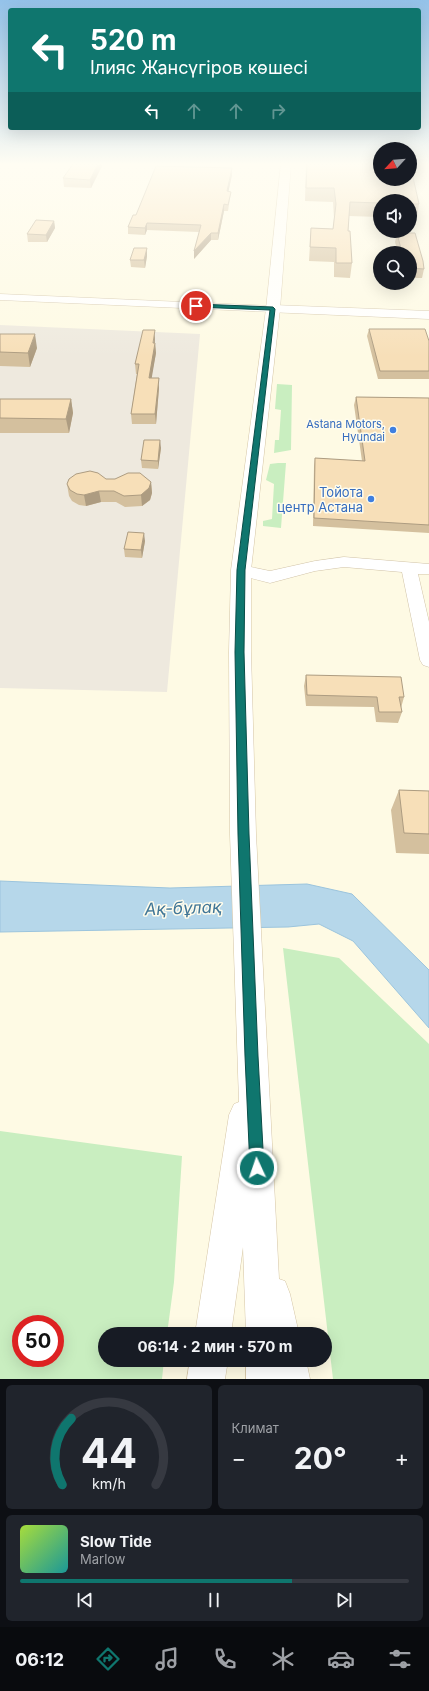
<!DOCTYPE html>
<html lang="ru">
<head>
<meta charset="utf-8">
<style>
	body { margin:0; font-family:Inter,sans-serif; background:#20242c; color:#f1f3f6; height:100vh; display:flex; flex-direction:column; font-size:15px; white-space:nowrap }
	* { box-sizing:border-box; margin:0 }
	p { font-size:13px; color:#9ea1a6 }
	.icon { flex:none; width:22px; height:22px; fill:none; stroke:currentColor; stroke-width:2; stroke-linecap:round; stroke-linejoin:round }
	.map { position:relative; height:1379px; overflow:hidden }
	.sheet { display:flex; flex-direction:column; gap:6px; padding:6px; background:#0d0f14; flex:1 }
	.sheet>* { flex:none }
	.hud { position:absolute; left:8px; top:8px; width:413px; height:122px; border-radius:4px; box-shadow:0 4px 16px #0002; background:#0f766e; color:#fff; overflow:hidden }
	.needle { width:26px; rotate:244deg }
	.tools { position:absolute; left:373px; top:142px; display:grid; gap:8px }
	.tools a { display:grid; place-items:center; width:44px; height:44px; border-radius:50%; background:#171b24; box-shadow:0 4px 16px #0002; font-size:20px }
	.speed { position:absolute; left:12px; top:1315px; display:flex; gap:8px; font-size:20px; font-weight:700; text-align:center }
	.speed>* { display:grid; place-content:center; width:52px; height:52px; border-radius:50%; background:#171b24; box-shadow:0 4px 16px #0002; line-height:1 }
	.speed .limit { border:6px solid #d22; background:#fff; color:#111 }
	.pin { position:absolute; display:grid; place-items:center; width:34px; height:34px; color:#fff; margin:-17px; border:2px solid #fff; border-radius:50%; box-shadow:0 1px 4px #0007 }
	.me { position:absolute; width:44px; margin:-22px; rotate:357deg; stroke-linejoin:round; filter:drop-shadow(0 0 3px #0008) }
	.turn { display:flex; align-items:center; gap:14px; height:84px; padding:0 16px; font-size:18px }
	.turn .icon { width:52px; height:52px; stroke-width:2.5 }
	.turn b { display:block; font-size:28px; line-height:34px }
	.lanes { display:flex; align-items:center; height:38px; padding:0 16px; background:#0003; justify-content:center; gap:20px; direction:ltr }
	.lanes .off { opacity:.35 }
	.big { font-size:30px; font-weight:700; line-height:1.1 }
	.sheet .card { flex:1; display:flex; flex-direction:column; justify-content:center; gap:6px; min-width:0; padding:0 14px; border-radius:6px; background:#20242c }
	.sheet .dial { align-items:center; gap:0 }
	.dial svg { height:104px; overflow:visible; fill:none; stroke:#363941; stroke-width:7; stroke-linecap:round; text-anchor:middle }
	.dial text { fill:#f1f3f6; stroke:none }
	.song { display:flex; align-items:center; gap:12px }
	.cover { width:48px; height:48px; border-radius:6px; background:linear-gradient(135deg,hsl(80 70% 55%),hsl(180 70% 35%)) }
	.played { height:4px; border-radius:2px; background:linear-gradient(90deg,#0f766e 70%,#363941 70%) }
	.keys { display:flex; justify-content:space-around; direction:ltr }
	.heat { display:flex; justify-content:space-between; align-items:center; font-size:22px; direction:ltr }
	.sheet .tiles { flex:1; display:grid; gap:6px; grid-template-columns:1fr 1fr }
	.card:last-child { grid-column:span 2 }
	.trip { position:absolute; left:98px; top:1327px; width:234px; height:40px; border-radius:20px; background:#171b24; box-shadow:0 4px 16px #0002; font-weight:700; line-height:40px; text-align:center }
	.menu { display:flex; height:64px; justify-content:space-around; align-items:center; background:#090b0e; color:#9ea1a6 }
	.menu .icon { width:28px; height:28px }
	.menu .current { color:#0f766e }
	.menu b { font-size:18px; color:#f1f3f6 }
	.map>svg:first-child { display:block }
	.industrial { fill:#eee9de }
	.green { fill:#c9eec0; fill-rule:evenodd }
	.water { fill:#b6d7ea; stroke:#9bc4dd }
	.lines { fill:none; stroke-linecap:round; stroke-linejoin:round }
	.minor-casing { stroke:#d1c3a8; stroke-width:1 }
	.tertiary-casing { stroke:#d1c3a8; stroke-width:1 }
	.secondary-casing { stroke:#d5c5a5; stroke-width:1 }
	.minor { fill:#fff; fill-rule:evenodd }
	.tertiary { fill:#fff; fill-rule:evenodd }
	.secondary { fill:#fff; fill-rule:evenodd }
	.wall { fill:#d4c09e }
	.shaded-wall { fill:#ad9c81 }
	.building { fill:#f7dfb8; stroke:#ad9c81 }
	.route { fill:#0f766e; stroke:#0a4d48 }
	.shop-dot { fill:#3f7fe0; stroke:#fffcec; stroke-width:1.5 }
	.labels { text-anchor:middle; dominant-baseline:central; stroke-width:3; stroke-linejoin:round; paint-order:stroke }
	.far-shop-label { font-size:11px; fill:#366cbe; stroke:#fffcec; text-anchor:end }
	.shop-label { font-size:13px; fill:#366cbe; stroke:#fffcec; text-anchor:end }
	.near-water-label { font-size:17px; font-style:italic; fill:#407697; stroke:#fffcec }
</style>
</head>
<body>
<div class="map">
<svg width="429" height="1379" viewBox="0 0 429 1379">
	<rect width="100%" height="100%" fill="#fefae4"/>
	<path class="industrial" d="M 0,325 L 200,334 L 167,692 L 0,688 Z"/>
	<path class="green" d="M 277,384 L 292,385 L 291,450 L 274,453 L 275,440 L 279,440 L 281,410 L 275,409 Z
		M 278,463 L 286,463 L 281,528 L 263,526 L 263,521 L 272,519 L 274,484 L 266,480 L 270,464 Z
		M 283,948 L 339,958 L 429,1044 L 429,1379 L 333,1379 Z
		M 0,1131 L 182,1156 L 174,1282 L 167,1334 L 105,1334 L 105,1360 L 164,1360 L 162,1379 L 0,1379 ZM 21,1324 L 55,1324 L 55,1358 L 21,1358 Z"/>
	<path class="water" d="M 0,881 L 170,888 L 307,884 L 352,894 L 429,970 L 429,1028 L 353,941 L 319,924 L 288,927 L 0,932 Z"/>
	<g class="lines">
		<defs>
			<path id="minor" d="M 0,294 L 273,306 L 278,309 L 273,312 L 0,300 Z
				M 344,557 L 429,564 L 429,574 L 418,574 L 429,622 L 429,667 L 423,665 L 420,660 L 402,572 L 344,567 L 315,571 L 270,583 L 235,574 L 233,570 L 235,566 L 241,565 L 270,571 L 315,561 Z"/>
			<path id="tertiary" d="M 273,305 L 429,311 L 429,319 L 268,312 L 266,309 L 268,306 Z"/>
			<path id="secondary" d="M 281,164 L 291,164 L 280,309 L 251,570 L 251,652 L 256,834 L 279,1279 L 285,1281 L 290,1294 L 299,1334 L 246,1334 L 243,1247 L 231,1334 L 195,1334 L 229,1115 L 234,1104 L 239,1102 L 230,834 L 229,652 L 231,570 L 266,309 Z
				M 190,1360 L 228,1360 L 225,1379 L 187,1379 Z
				M 246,1360 L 306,1360 L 310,1379 L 246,1379 Z"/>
		</defs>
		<use href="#minor" class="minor-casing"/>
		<use href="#tertiary" class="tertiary-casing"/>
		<use href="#secondary" class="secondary-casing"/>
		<use href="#minor" class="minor"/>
		<use href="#tertiary" class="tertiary"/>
		<use href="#secondary" class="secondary"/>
	</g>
	<path class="wall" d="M 103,164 L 91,188 L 64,187 L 63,178 Z
		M 306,164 L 380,164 L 419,204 L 417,218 L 410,218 L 410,201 L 380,201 L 380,217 L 349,216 L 348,231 L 352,263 L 350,278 L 334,277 L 334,262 L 309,261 L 311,228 L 333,229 L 334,218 L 333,202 L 305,201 Z
		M 232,168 L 232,175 L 228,192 L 231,192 L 230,198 L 228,211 L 224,211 L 218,240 L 211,240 L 194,259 L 199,232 L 147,230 L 145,235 L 128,234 L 128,227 L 136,215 Z
		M 54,221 L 55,228 L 47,242 L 28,242 L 27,234 Z
		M 397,233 L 424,269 L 422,278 L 410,278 L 410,253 L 398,253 L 395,242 Z
		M 147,256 L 145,268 L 131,267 L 130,260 Z
		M 369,329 L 429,341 L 429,379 L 378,379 L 367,336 Z
		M 0,334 L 37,348 L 30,367 L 0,366 Z
		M 155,340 L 155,343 L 156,353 L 151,378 L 159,388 L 156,424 L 132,424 L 131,414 L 137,374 L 136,374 L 135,364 Z
		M 356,397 L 429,398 L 429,533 L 313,526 L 314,466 L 315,458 L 362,461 L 354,405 Z
		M 0,399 L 71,399 L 73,413 L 69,433 L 0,433 Z
		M 161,448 L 158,469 L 142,468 L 141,460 Z
		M 106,479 L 151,482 L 152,493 L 150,500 L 142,506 L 125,507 L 116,502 L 101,502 L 86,506 L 79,505 L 72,501 L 69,496 L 67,484 Z
		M 145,541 L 142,558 L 125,557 L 124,549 Z
		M 306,675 L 404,697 L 401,708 L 402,712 L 398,723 L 376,722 L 374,707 L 306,706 L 304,686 Z
		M 399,790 L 429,791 L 429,854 L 396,853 L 391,810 Z"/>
	<path class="shaded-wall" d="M 98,164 L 103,164 L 91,188 L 90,180 Z
		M 232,168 L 232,175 L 227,198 L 227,191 Z
		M 224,204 L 224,211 L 218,240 L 218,233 Z
		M 54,221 L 55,228 L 47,242 L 46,235 Z
		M 147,223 L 147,230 L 145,235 L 145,228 Z
		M 211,233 L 211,240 L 194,259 L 194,251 Z
		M 147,248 L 147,256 L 145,268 L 144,260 Z
		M 155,330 L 155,340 L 154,349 L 155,343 L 156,353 L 150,388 L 149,378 Z
		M 35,334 L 37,348 L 30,367 L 28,353 Z
		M 159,378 L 159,388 L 156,424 L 155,414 Z
		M 71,399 L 73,413 L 69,433 L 66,419 Z
		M 160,440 L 161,448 L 158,469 L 158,461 Z
		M 151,482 L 152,493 L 150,500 L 142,506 L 141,495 Z
		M 99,491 L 101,502 L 86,506 L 84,495 Z
		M 144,533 L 145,541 L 142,558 L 141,550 Z"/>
	<path class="building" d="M 73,164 L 98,164 L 90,180 L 63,178 Z
		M 307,164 L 380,164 L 380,179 L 410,179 L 410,164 L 419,204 L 410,204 L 410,201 L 380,201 L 380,203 L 350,202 L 348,231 L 350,231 L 352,263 L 336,263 L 336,248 L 310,247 L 311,228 L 333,229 L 336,204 L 334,188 L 306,188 Z
		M 156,166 L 232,168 L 227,191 L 231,192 L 228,205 L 224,204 L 218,233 L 211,233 L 194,251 L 201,225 L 147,223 L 145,228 L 128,227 L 133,215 L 136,215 Z
		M 36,220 L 54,221 L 46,235 L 27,234 Z
		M 397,233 L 415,233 L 423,261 L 424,269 L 410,268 L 410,253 L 402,253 Z
		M 134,248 L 147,248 L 144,260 L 130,260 Z
		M 369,329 L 425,329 L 429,341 L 429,371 L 380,371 Z
		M 143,330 L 155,330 L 153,343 L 155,343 L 149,378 L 159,378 L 155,414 L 131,414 L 139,364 L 135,364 Z
		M 0,334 L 35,334 L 28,353 L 0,352 Z
		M 356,397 L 429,398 L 429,525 L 314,518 L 315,458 L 365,461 Z
		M 0,399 L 71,399 L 66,419 L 0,418 Z
		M 144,440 L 160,440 L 158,461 L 141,460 Z
		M 90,471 L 98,473 L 106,479 L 115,479 L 128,473 L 140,473 L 151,482 L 149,488 L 141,495 L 124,496 L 114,491 L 99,491 L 84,495 L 77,494 L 70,490 L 67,484 L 69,479 L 76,474 Z
		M 128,532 L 144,533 L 141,550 L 124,549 Z
		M 306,675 L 401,677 L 404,697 L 399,697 L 402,712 L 379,712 L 377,697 L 307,695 Z
		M 399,790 L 429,791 L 429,834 L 404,833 Z"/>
	<linearGradient id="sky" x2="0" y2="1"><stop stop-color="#94c2e9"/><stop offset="0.46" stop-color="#fffdf3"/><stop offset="1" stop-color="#fffdf3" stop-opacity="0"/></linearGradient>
	<rect width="429" height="357" fill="url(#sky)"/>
	<path class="route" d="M 196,304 L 273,307 L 275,309 L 245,570 L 244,652 L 249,834 L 258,1056 L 264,1168 L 262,1172 L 257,1174 L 252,1172 L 250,1168 L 245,1056 L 238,834 L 235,652 L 237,570 L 270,310 L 195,307 L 195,305 Z"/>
	<g class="shop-dot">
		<circle cx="393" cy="430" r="4"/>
		<circle cx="371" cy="499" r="4"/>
	</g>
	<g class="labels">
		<g class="far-shop-label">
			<text x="385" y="424">Astana Motors,<tspan x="385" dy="13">Hyundai</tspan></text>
		</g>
		<g class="shop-label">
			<text x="363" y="492">Тойота<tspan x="363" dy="15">центр Астана</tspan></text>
		</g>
		<g class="near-water-label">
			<text transform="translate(183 908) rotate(-2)">Ақ-бұлақ</text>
		</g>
	</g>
</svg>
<div class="tools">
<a><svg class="needle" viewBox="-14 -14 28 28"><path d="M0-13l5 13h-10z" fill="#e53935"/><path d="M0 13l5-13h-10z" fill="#9ea1a6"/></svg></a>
<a><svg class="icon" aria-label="sound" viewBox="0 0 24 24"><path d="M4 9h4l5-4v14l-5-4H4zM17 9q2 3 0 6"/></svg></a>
<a><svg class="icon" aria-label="search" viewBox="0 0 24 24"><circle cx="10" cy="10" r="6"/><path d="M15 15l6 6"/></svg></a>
</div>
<div class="speed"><div class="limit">50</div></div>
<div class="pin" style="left:196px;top:306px;background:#d93025"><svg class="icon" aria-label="arrive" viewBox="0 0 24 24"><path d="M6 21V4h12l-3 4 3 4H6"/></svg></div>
<svg class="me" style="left:257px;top:1168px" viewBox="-20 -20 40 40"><circle r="17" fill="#0f766e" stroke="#fff" stroke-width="3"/><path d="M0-11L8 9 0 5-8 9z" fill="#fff"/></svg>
<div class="trip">06:14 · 2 мин · 570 m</div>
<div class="hud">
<div class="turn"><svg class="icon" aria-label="left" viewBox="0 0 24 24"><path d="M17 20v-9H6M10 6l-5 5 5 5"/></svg><div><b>520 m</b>Ілияс Жансүгіров көшесі</div></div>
<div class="lanes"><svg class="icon" aria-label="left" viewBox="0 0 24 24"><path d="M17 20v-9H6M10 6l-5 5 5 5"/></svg><svg class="icon off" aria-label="ahead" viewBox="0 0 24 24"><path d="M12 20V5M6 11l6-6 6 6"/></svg><svg class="icon off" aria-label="ahead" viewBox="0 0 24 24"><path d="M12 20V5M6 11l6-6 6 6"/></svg><svg class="icon off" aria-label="right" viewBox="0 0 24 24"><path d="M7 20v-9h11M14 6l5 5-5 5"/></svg></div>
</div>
</div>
<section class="sheet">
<div class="tiles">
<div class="card dial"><svg viewBox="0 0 100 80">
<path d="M14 69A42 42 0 1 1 86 69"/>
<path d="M14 69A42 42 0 0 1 21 18" stroke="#0f766e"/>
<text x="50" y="56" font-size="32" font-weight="700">44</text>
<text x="50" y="72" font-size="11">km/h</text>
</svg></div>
<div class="card"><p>Климат</p>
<div class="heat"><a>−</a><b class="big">20°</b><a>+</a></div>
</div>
<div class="card">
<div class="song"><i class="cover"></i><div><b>Slow Tide</b><p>Marlow</p></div></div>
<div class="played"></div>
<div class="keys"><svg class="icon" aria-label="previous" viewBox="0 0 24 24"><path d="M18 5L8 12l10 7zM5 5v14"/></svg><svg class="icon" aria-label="pause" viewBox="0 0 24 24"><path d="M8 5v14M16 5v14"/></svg><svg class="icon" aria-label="next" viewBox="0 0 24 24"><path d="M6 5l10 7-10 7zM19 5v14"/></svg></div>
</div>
</div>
</section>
<nav class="menu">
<b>06:12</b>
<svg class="icon current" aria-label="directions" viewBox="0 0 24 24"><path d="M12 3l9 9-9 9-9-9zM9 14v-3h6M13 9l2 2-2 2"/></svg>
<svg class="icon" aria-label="music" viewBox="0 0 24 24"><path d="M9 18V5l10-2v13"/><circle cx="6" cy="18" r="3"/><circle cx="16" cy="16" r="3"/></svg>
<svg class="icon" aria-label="phone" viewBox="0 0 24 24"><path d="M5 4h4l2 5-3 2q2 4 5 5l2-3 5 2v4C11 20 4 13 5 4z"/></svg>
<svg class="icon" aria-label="climate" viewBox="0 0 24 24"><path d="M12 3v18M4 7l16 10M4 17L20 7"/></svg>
<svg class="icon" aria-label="car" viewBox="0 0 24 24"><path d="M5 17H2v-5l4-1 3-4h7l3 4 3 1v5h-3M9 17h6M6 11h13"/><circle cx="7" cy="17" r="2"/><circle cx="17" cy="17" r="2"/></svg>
<svg class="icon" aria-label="filters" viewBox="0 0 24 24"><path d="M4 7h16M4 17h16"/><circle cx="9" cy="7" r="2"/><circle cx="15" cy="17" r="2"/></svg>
</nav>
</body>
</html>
